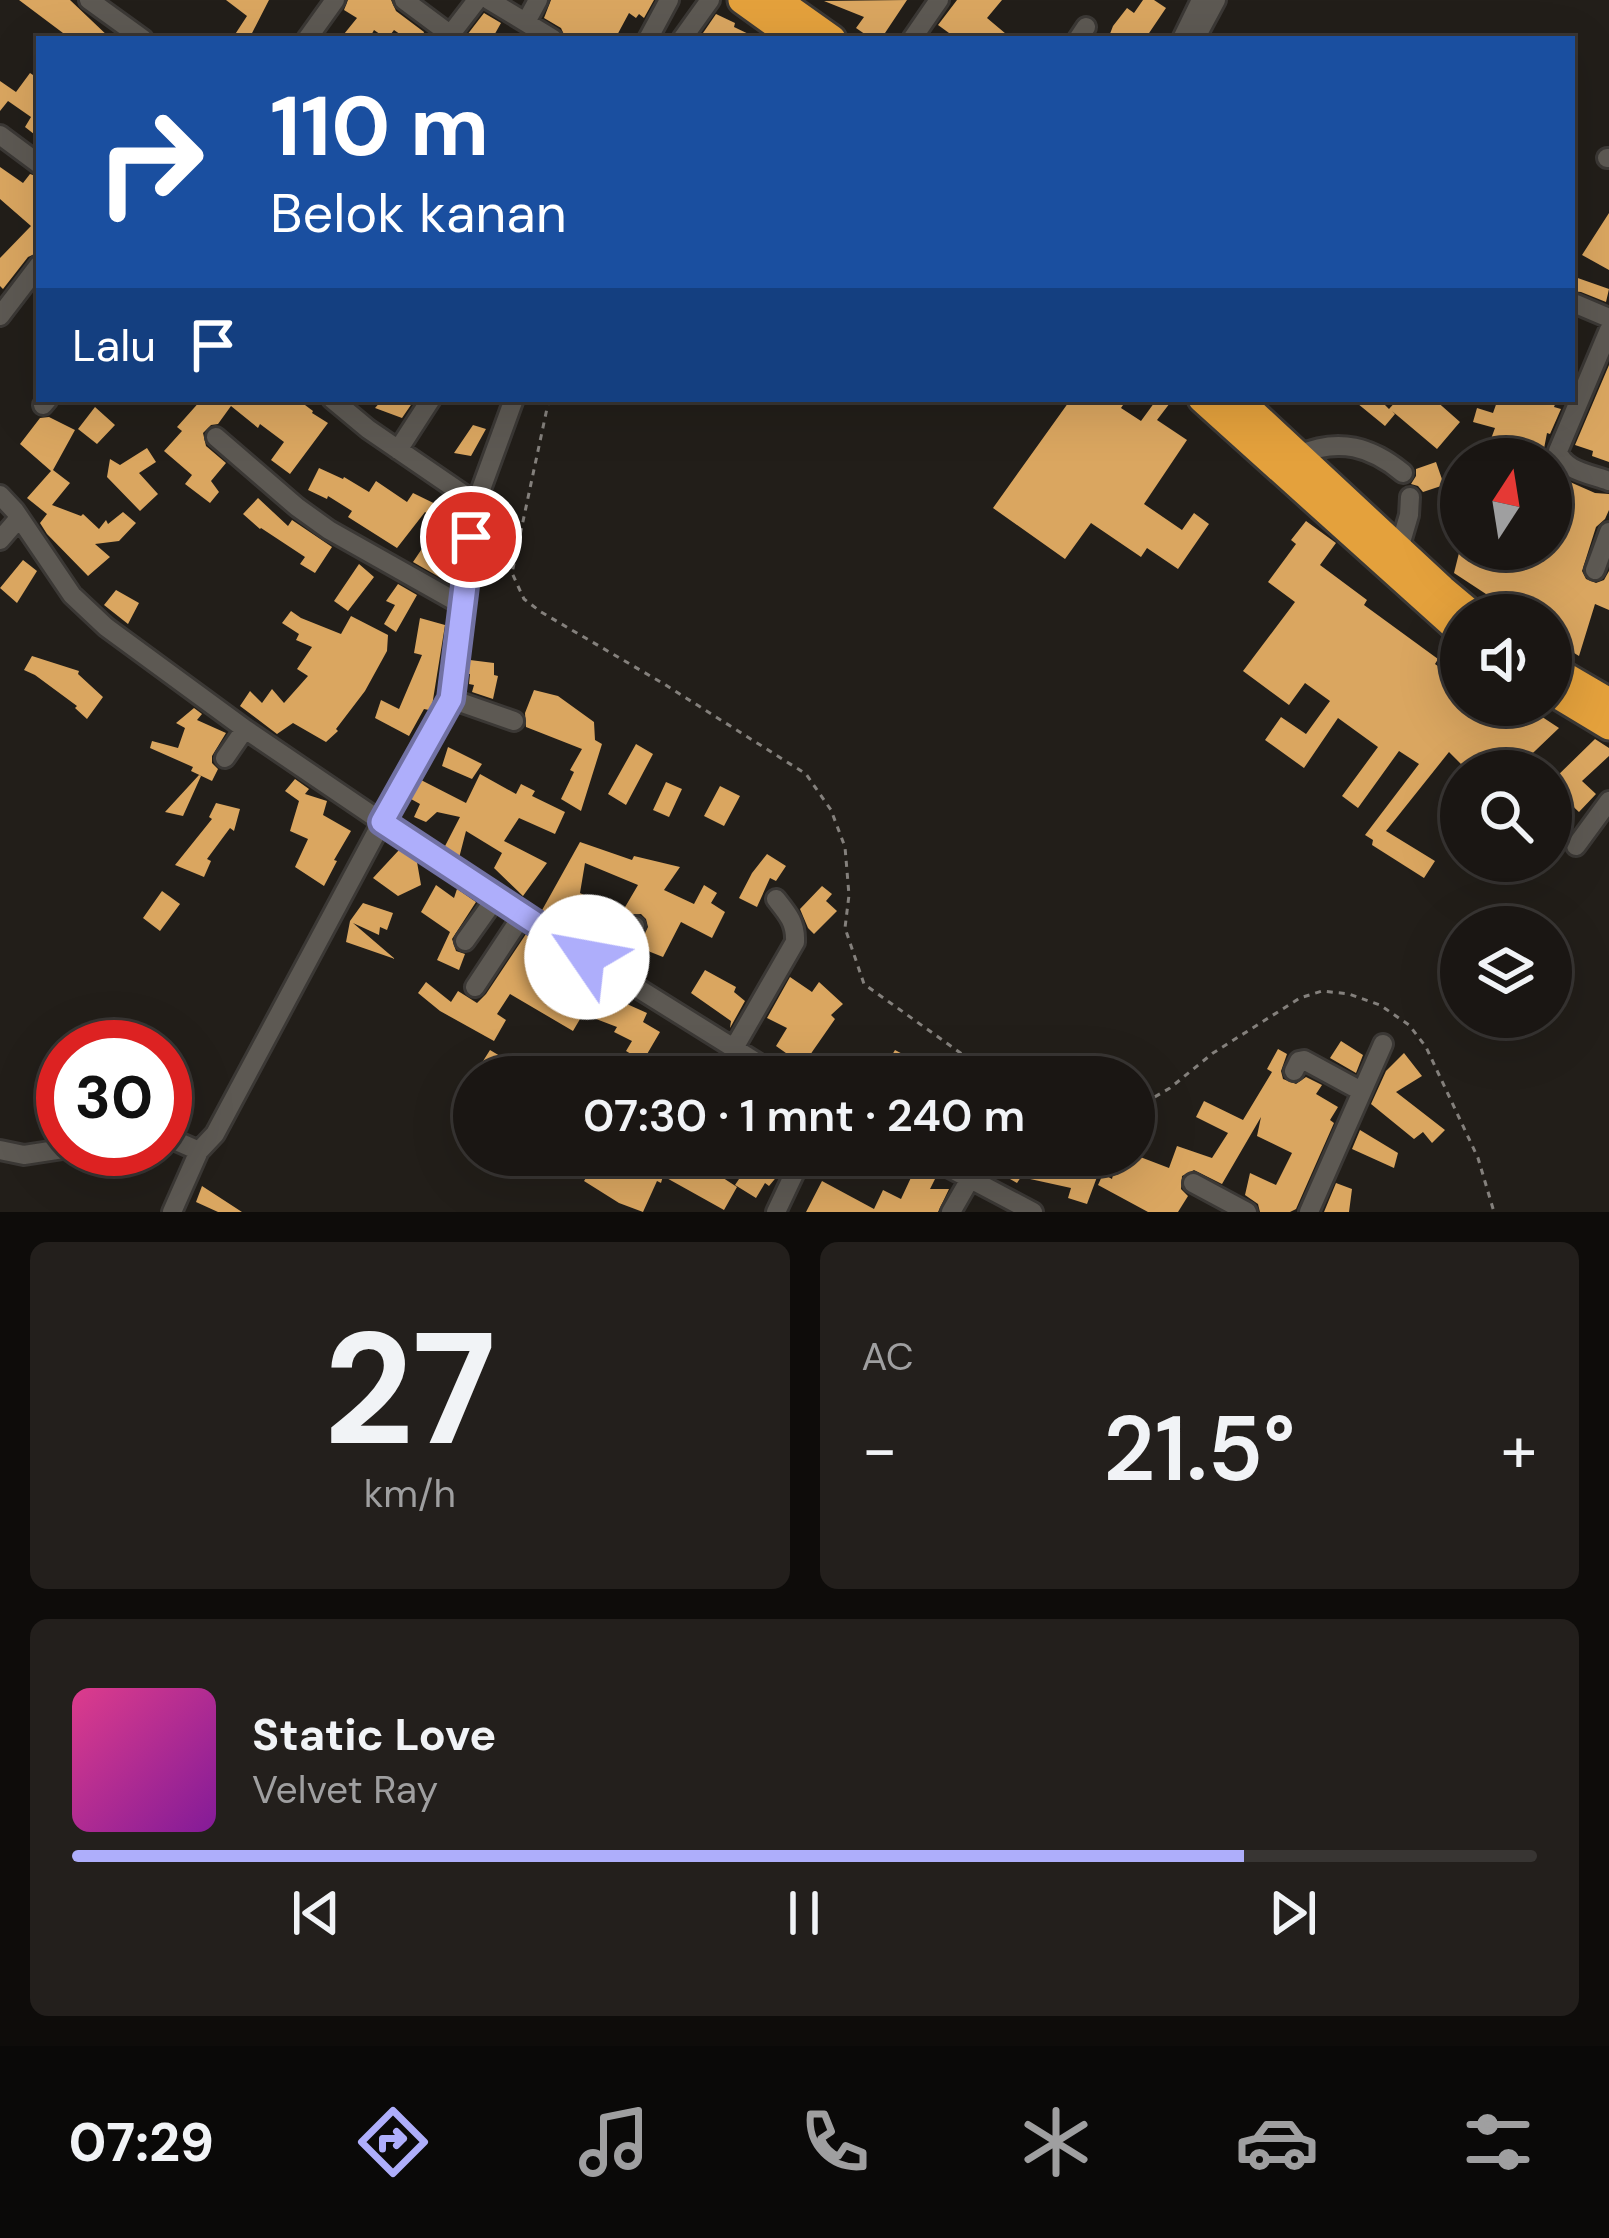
<!DOCTYPE html>
<html lang="id">
<head>
<meta charset="utf-8">
<style>
	body { margin:0; font-family:"DM Sans",sans-serif; background:#231f1c; color:#f1f3f6; height:100vh; display:flex; flex-direction:column; font-size:45px; white-space:nowrap }
	* { box-sizing:border-box; margin:0 }
	p { font-size:39px; color:#9f9fa0 }
	.icon { flex:none; width:66px; height:66px; fill:none; stroke:currentColor; stroke-width:2; stroke-linecap:round; stroke-linejoin:round }
	.map { position:relative; height:1212px; overflow:hidden }
	.details { display:flex; flex-direction:column; gap:30px; padding:30px; background:#0e0c0a; flex:1 }
	.details>* { flex:none }
	.banner { position:absolute; left:36px; top:36px; width:1539px; height:366px; border-radius:0px; box-shadow:0 12px 48px #0002,0 0 0 3px #383533; background:#1a4fa0; color:#fff; overflow:hidden }
	.needle { width:78px; rotate:12deg }
	.tools { position:absolute; left:1440px; top:438px; display:grid; gap:24px }
	.tools a { display:grid; place-items:center; width:132px; height:132px; border-radius:50%; background:#1a1613; box-shadow:0 12px 48px #0002,0 0 0 3px #383533; font-size:60px }
	.speed { position:absolute; left:36px; top:1020px; display:flex; gap:24px; font-size:60px; font-weight:700; text-align:center }
	.speed>* { display:grid; place-content:center; width:156px; height:156px; border-radius:50%; background:#1a1613; box-shadow:0 12px 48px #0002,0 0 0 3px #383533; line-height:1 }
	.speed .limit { border:18px solid #d22; background:#fff; color:#111 }
	.pin { position:absolute; display:grid; place-items:center; width:102px; height:102px; color:#fff; margin:-51px; border:6px solid #fff; border-radius:50%; box-shadow:0 3px 12px #0007 }
	.me { position:absolute; width:132px; margin:-66px; rotate:303deg; stroke-linejoin:round; filter:drop-shadow(0 0 9px #0008) }
	.turn { display:flex; align-items:center; gap:42px; height:252px; padding:0 36px; font-size:54px }
	.turn .icon { width:156px; height:156px; stroke-width:2.5 }
	.turn b { display:block; font-size:84px; line-height:102px }
	.then { display:flex; align-items:center; height:114px; padding:0 36px; background:#0003; gap:24px; font-size:45px }
	.big { font-size:90px; font-weight:600; line-height:1.1 }
	.details .tile { flex:1; display:flex; flex-direction:column; justify-content:center; gap:18px; min-width:0; padding:0 42px; border-radius:18px; background:#231f1c }
	.details .dial { align-items:center; gap:0 }
	.dial b { font-size:156px; line-height:1 }
	.song { display:flex; align-items:center; gap:36px }
	.cover { width:144px; height:144px; border-radius:18px; background:linear-gradient(135deg,hsl(330 70% 55%),hsl(290 70% 35%)) }
	.played { height:12px; border-radius:6px; background:linear-gradient(90deg,#aeaefb 80%,#383533 80%) }
	.keys { display:flex; justify-content:space-around; direction:ltr }
	.heat { display:flex; justify-content:space-between; align-items:center; font-size:66px; direction:ltr }
	.details .tiles { flex:1; display:grid; gap:30px; grid-template-columns:1fr 1fr }
	.tile:last-child { grid-column:span 2 }
	.trip { position:absolute; left:453px; top:1056px; width:702px; height:120px; border-radius:60px; background:#1a1613; box-shadow:0 12px 48px #0002,0 0 0 3px #383533; font-weight:600; line-height:120px; text-align:center }
	.tab-bar { display:flex; height:192px; justify-content:space-around; align-items:center; background:#0a0908; color:#9f9fa0 }
	.tab-bar .icon { width:84px; height:84px }
	.tab-bar .active { color:#aeaefb }
	.tab-bar b { font-size:54px; color:#f1f3f6 }
	.map>svg:first-child { display:block }
	.building { fill:#daa660; fill-rule:evenodd }
	.lines { fill:none; stroke-linecap:round; stroke-linejoin:round }
	.minor-casing { stroke:#3b3835; stroke-width:24 }
	.highway-casing { stroke:#3b3835; stroke-width:33 }
	.path { stroke:#84807c; stroke-width:3; stroke-dasharray:6 6; stroke-linecap:butt }
	.minor { stroke:#5d5953; stroke-width:18 }
	.highway { stroke:#e4a13c; stroke-width:27 }
	.route-casing { stroke:#7171a3; stroke-width:30 }
	.route { stroke:#aeaefb; stroke-width:21 }
</style>
</head>
<body>
<div class="map">
<svg width="1609" height="1212" viewBox="0 0 1609 1212">
	<rect width="100%" height="100%" fill="#221e19"/>
	<path class="building" d="M 19,0 L 70,0 L 111,39 L 71,39 Z
		M 226,0 L 269,0 L 249,39 L 232,39 L 247,16 Z
		M 348,0 L 391,0 L 396,11 L 424,32 L 422,39 L 407,39 L 394,30 L 387,39 L 374,30 L 369,39 L 340,39 L 357,18 L 344,10 Z
		M 551,0 L 654,0 L 644,18 L 639,14 L 636,18 L 629,13 L 615,39 L 566,39 L 561,28 L 544,18 Z
		M 907,0 L 881,39 L 872,39 L 856,28 L 864,17 L 824,1 Z
		M 957,0 L 1002,0 L 987,18 L 1012,39 L 944,39 L 949,33 L 938,25 Z
		M 1143,0 L 1154,0 L 1166,8 L 1145,39 L 1108,39 L 1113,26 L 1127,8 L 1134,13 Z
		M 484,13 L 501,23 L 492,39 L 474,39 L 467,35 Z
		M 716,14 L 735,23 L 734,27 L 759,39 L 717,39 L 703,33 Z
		M 30,73 L 39,79 L 39,138 L 25,127 L 31,117 L 8,101 L 0,111 L 0,81 L 16,92 Z
		M 0,167 L 23,183 L 30,174 L 39,177 L 39,252 L 28,257 L 3,289 L 0,286 L 0,258 L 31,226 L 0,199 Z
		M 1609,213 L 1609,270 L 1582,255 Z
		M 1572,276 L 1609,289 L 1606,302 L 1581,292 L 1572,291 Z
		M 1609,365 L 1609,462 L 1592,456 L 1593,451 L 1575,445 Z
		M 202,399 L 297,399 L 313,411 L 312,413 L 328,423 L 290,474 L 271,460 L 284,442 L 260,424 L 258,428 L 231,406 L 218,424 L 211,425 L 203,433 L 206,446 L 226,463 L 211,481 L 219,492 L 210,503 L 185,484 L 192,475 L 164,451 L 182,431 L 177,427 Z
		M 383,399 L 415,399 L 402,418 L 375,408 Z
		M 1071,399 L 1127,399 L 1121,408 L 1141,421 L 1157,399 L 1173,399 L 1157,420 L 1187,440 L 1144,504 L 1182,530 L 1194,513 L 1209,524 L 1178,569 L 1147,548 L 1141,557 L 1091,523 L 1065,559 L 993,508 Z
		M 1352,399 L 1379,399 L 1389,409 L 1398,399 L 1434,399 L 1460,422 L 1437,449 L 1392,411 L 1395,414 L 1385,426 Z
		M 1498,399 L 1557,399 L 1554,407 L 1561,409 L 1550,434 L 1547,433 L 1542,459 L 1519,459 L 1488,447 L 1495,428 L 1473,422 L 1477,408 L 1493,413 Z
		M 95,407 L 115,425 L 97,444 L 78,429 Z
		M 49,417 L 75,430 L 53,470 L 70,483 L 52,505 L 81,516 L 83,514 L 99,529 L 106,520 L 108,524 L 123,512 L 136,523 L 119,541 L 95,544 L 110,557 L 88,576 L 47,534 L 40,523 L 47,514 L 27,498 L 51,471 L 20,444 L 40,418 Z
		M 473,425 L 486,429 L 471,456 L 454,453 Z
		M 147,448 L 156,462 L 139,473 L 158,494 L 140,511 L 107,477 L 110,459 L 120,465 Z
		M 1436,462 L 1444,485 L 1423,492 L 1418,486 L 1411,484 L 1416,476 L 1416,469 Z
		M 319,468 L 343,479 L 344,477 L 369,492 L 376,481 L 407,502 L 413,493 L 460,516 L 446,554 L 455,560 L 454,569 L 446,581 L 413,562 L 440,522 L 425,512 L 397,548 L 348,517 L 352,511 L 328,496 L 327,499 L 308,490 Z
		M 1554,471 L 1570,482 L 1595,493 L 1609,494 L 1609,510 L 1605,519 L 1596,527 L 1582,571 L 1586,579 L 1596,583 L 1604,580 L 1609,571 L 1609,610 L 1595,604 L 1579,656 L 1561,645 L 1563,636 L 1551,631 L 1551,615 L 1518,615 L 1454,573 L 1460,549 L 1551,549 L 1551,481 Z
		M 258,498 L 288,526 L 292,520 L 332,547 L 315,573 L 300,564 L 305,557 L 261,528 L 260,529 L 243,514 Z
		M 1306,521 L 1336,543 L 1320,565 L 1367,600 L 1364,605 L 1438,659 L 1435,664 L 1454,678 L 1461,669 L 1461,705 L 1498,705 L 1502,708 L 1506,705 L 1524,705 L 1559,728 L 1514,771 L 1499,757 L 1486,771 L 1468,771 L 1449,752 L 1386,831 L 1435,861 L 1424,878 L 1372,845 L 1373,840 L 1365,835 L 1419,764 L 1399,751 L 1358,808 L 1342,796 L 1378,747 L 1338,718 L 1304,768 L 1265,740 L 1281,717 L 1306,734 L 1330,701 L 1305,683 L 1289,705 L 1243,671 L 1295,602 L 1268,582 L 1296,544 L 1291,540 Z
		M 23,560 L 37,571 L 17,603 L 0,588 Z
		M 359,564 L 374,577 L 348,611 L 334,601 Z
		M 398,584 L 417,595 L 396,632 L 384,624 L 395,605 L 386,601 Z
		M 116,590 L 139,603 L 128,624 L 104,605 Z
		M 291,611 L 301,618 L 341,634 L 351,616 L 388,635 L 387,651 L 365,691 L 336,729 L 338,731 L 326,742 L 293,723 L 277,734 L 240,706 L 250,691 L 262,703 L 272,689 L 284,703 L 308,676 L 297,669 L 312,647 L 296,640 L 299,634 L 282,623 Z
		M 420,618 L 445,625 L 432,706 L 429,710 L 424,709 L 409,736 L 375,718 L 381,700 L 399,709 L 422,655 L 414,653 Z
		M 32,656 L 79,671 L 78,674 L 103,697 L 87,719 L 75,708 L 77,706 L 35,675 L 24,670 Z
		M 470,660 L 494,663 L 494,675 L 498,676 L 493,699 L 472,692 L 474,685 L 469,684 L 470,674 L 468,674 Z
		M 534,690 L 558,696 L 594,722 L 595,740 L 602,744 L 581,811 L 561,799 L 574,772 L 570,770 L 582,749 L 526,727 L 525,713 Z
		M 194,708 L 202,714 L 197,720 L 226,733 L 212,756 L 212,763 L 218,769 L 212,781 L 191,771 L 193,767 L 150,748 L 152,741 L 178,748 L 185,728 L 176,723 Z
		M 1595,739 L 1609,748 L 1609,756 L 1582,781 L 1596,794 L 1579,812 L 1551,786 L 1551,782 Z
		M 636,744 L 653,754 L 626,805 L 608,794 Z
		M 448,747 L 482,764 L 472,779 L 442,766 Z
		M 480,774 L 516,794 L 521,784 L 535,791 L 532,796 L 565,812 L 555,834 L 519,818 L 504,841 L 547,863 L 523,896 L 494,868 L 502,853 L 466,831 L 459,858 L 444,848 L 460,817 L 437,812 L 426,822 L 414,817 L 420,804 L 411,799 L 421,780 L 466,803 Z
		M 199,775 L 201,776 L 183,816 L 165,812 Z
		M 295,779 L 309,789 L 305,794 L 327,801 L 323,815 L 351,831 L 334,860 L 337,861 L 324,886 L 295,867 L 308,839 L 290,831 L 299,801 L 285,791 Z
		M 666,782 L 682,789 L 669,817 L 653,810 Z
		M 720,786 L 740,796 L 724,826 L 704,816 Z
		M 216,803 L 240,809 L 234,831 L 230,828 L 207,859 L 211,861 L 204,877 L 175,865 L 212,819 L 209,817 Z
		M 580,842 L 632,860 L 634,856 L 680,867 L 664,890 L 694,904 L 704,885 L 717,893 L 711,903 L 725,912 L 712,938 L 681,922 L 663,957 L 638,947 L 648,927 L 646,919 L 641,914 L 628,915 L 614,935 L 601,928 L 598,934 L 580,926 L 583,919 L 550,917 L 541,912 ZM 585,863 L 638,885 L 621,914 L 580,893 Z
		M 399,850 L 417,862 L 421,885 L 398,896 L 373,878 Z
		M 767,854 L 786,866 L 776,881 L 770,878 L 757,907 L 739,898 L 752,873 Z
		M 436,885 L 454,898 L 457,889 L 476,902 L 452,939 L 456,951 L 465,954 L 459,970 L 437,960 L 450,932 L 421,912 Z
		M 822,886 L 832,894 L 826,901 L 837,911 L 814,934 L 808,928 L 800,909 Z
		M 162,891 L 180,904 L 160,931 L 143,918 Z
		M 363,903 L 393,913 L 387,930 L 380,927 L 379,935 L 353,923 L 395,959 L 346,942 L 350,921 Z
		M 526,934 L 542,944 L 529,964 L 573,981 L 582,969 L 597,980 L 591,988 L 647,1013 L 643,1022 L 660,1032 L 643,1061 L 626,1051 L 632,1041 L 614,1032 L 617,1027 L 583,1014 L 573,1031 L 510,994 L 497,1014 L 506,1020 L 494,1041 L 440,1011 L 418,993 L 426,982 L 451,1002 L 458,991 L 477,1003 L 486,994 Z
		M 705,970 L 736,987 L 734,992 L 745,1001 L 730,1028 L 731,1021 L 691,993 Z
		M 790,977 L 812,992 L 819,982 L 843,1004 L 831,1015 L 835,1019 L 803,1065 L 776,1046 L 787,1028 L 767,1018 Z
		M 1341,1041 L 1363,1055 L 1356,1073 L 1330,1058 Z
		M 1278,1049 L 1287,1054 L 1281,1071 L 1283,1079 L 1296,1084 L 1306,1077 L 1322,1085 L 1316,1094 L 1338,1107 L 1330,1120 L 1334,1123 L 1296,1209 L 1290,1212 L 1260,1212 L 1258,1204 L 1245,1195 L 1250,1173 L 1276,1185 L 1292,1153 L 1257,1136 L 1261,1117 L 1222,1184 L 1194,1170 L 1182,1176 L 1181,1189 L 1188,1196 L 1178,1212 L 1148,1212 L 1098,1185 L 1103,1174 L 1112,1179 L 1118,1155 L 1135,1155 L 1169,1168 L 1177,1146 L 1212,1158 L 1228,1133 L 1196,1117 L 1204,1101 L 1243,1120 L 1272,1072 L 1267,1069 Z
		M 490,1050 L 510,1062 L 501,1077 L 473,1077 Z
		M 895,1050 L 912,1059 L 901,1077 L 879,1077 Z
		M 1404,1053 L 1422,1076 L 1396,1092 L 1445,1130 L 1432,1143 L 1423,1132 L 1414,1139 L 1371,1104 L 1386,1071 Z
		M 1360,1130 L 1398,1153 L 1394,1168 L 1352,1149 Z
		M 573,1155 L 605,1155 L 618,1162 L 621,1155 L 642,1155 L 683,1170 L 691,1157 L 737,1187 L 724,1210 L 663,1176 L 661,1183 L 657,1181 L 643,1212 L 619,1203 L 584,1181 L 593,1167 Z
		M 755,1155 L 788,1155 L 779,1174 L 769,1186 L 765,1183 L 756,1198 L 735,1185 Z
		M 823,1155 L 893,1155 L 876,1179 Z
		M 1005,1155 L 1040,1155 L 1077,1167 L 1076,1171 L 1097,1177 L 1087,1204 L 1068,1198 L 1071,1188 L 1021,1177 L 1017,1183 L 996,1171 Z
		M 915,1169 L 935,1179 L 930,1189 L 949,1189 L 938,1212 L 806,1212 L 822,1181 L 874,1209 L 883,1190 L 901,1199 Z
		M 1336,1183 L 1352,1189 L 1349,1212 L 1324,1212 Z
		M 202,1186 L 242,1212 L 218,1212 L 196,1202 Z"/>
	<g class="lines">
		<defs>
			<path id="minor" d="M 89,0 L 143,39
				M 404,0 L 451,35
				M 489,0 L 553,39
				M 526,22 L 538,0
				M 307,39 L 335,0
				M 447,39 L 477,0
				M 648,39 L 669,0
				M 682,39 L 710,0
				M 912,39 L 939,0
				M 1078,39 L 1086,27
				M 1182,39 L 1201,0
				M 1195,39 L 1216,0
				M 0,135 L 39,164
				M 1607,158 L 1609,158
				M 1576,304 L 1609,318
				M 0,316 L 39,265
				M 1609,330 L 1558,451 C 1563,471 1591,474 1609,481
				M 332,399 L 368,429 L 476,503
				M 514,399 L 476,503 L 451,699 L 382,822 L 495,899 L 780,1077
				M 43,405 L 48,399
				M 216,437 L 297,507 L 329,530 L 462,605
				M 398,450 L 431,399
				M 1299,455 C 1339,437 1372,447 1403,473
				M 0,495 L 15,511 L 72,595 L 106,627 L 245,729 L 382,822 L 215,1134 L 199,1151 L 165,1136
				M 0,540 L 19,518
				M 1399,549 L 1409,515 L 1410,497
				M 1595,570 L 1609,532
				M 451,699 L 514,721
				M 225,758 L 245,729
				M 1576,846 L 1609,801
				M 465,941 L 495,899
				M 608,971 L 635,926
				M 475,987 L 522,916
				M 734,1048 L 795,942 C 796,923 788,914 776,899
				M 1294,1071 L 1299,1061 L 1304,1060 L 1361,1091
				M 0,1150 L 24,1155 L 63,1149
				M 925,1155 L 1033,1212
				M 1193,1183 L 1247,1212
				M 172,1212 L 199,1151
				M 776,1212 L 803,1155
				M 951,1212 L 970,1179
				M 1309,1212 L 1383,1044"/>
			<path id="highway" d="M 742,0 L 796,39
				M 777,0 L 832,39
				M 1202,399 L 1461,632
				M 1238,399 L 1442,589 L 1473,615
				M 1551,668 L 1609,702
				M 1551,691 L 1609,726"/>
		</defs>
		<use href="#minor" class="minor-casing"/>
		<use href="#highway" class="highway-casing"/>
		<path class="path" d="M 549,399 L 512,573 L 524,599 L 541,612 L 664,684 L 806,774 L 831,810 L 845,847 L 849,895 L 845,928 L 864,984 L 994,1077
			M 1134,1109 L 1170,1088 L 1213,1053 L 1300,998 L 1322,991 L 1349,994 L 1380,1005 L 1409,1025 L 1426,1047 L 1478,1158 L 1494,1212"/>
		<use href="#minor" class="minor"/>
		<use href="#highway" class="highway"/>
	</g>
	<g class="lines">
		<defs>
			<path id="route" d="M 471,537 L 451,699 L 382,822 L 587,957"/>
		</defs>
		<use href="#route" class="route-casing"/>
		<use href="#route" class="route"/>
	</g>
</svg>
<div class="tools">
<a><svg class="needle" viewBox="-14 -14 28 28"><path d="M0-13l5 13h-10z" fill="#e53935"/><path d="M0 13l5-13h-10z" fill="#9f9fa0"/></svg></a>
<a><svg class="icon" aria-label="sound" viewBox="0 0 24 24"><path d="M4 9h4l5-4v14l-5-4H4zM17 9q2 3 0 6"/></svg></a>
<a><svg class="icon" aria-label="search" viewBox="0 0 24 24"><circle cx="10" cy="10" r="6"/><path d="M15 15l6 6"/></svg></a>
<a><svg class="icon" aria-label="layers" viewBox="0 0 24 24"><path d="M12 4l9 5-9 5-9-5zM3 14l9 5 9-5"/></svg></a>
</div>
<div class="speed"><div class="limit">30</div></div>
<div class="pin" style="left:471px;top:537px;background:#d93025"><svg class="icon" aria-label="arrive" viewBox="0 0 24 24"><path d="M6 21V4h12l-3 4 3 4H6"/></svg></div>
<svg class="me" style="left:587px;top:957px" viewBox="-20 -20 40 40"><circle r="19" fill="#fff"/><path d="M0-13L10 11 0 6-10 11z" fill="#aeaefb"/></svg>
<div class="trip">07:30 · 1 mnt · 240 m</div>
<div class="banner">
<div class="turn"><svg class="icon" aria-label="right" viewBox="0 0 24 24"><path d="M7 20v-9h11M14 6l5 5-5 5"/></svg><div><b>110 m</b>Belok kanan</div></div>
<div class="then">Lalu<svg class="icon" aria-label="arrive" viewBox="0 0 24 24"><path d="M6 21V4h12l-3 4 3 4H6"/></svg></div>
</div>
</div>
<section class="details">
<div class="tiles">
<div class="tile dial"><b>27</b><p>km/h</p></div>
<div class="tile"><p>AC</p>
<div class="heat"><a>−</a><b class="big">21.5°</b><a>+</a></div>
</div>
<div class="tile">
<div class="song"><i class="cover"></i><div><b>Static Love</b><p>Velvet Ray</p></div></div>
<div class="played"></div>
<div class="keys"><svg class="icon" aria-label="previous" viewBox="0 0 24 24"><path d="M18 5L8 12l10 7zM5 5v14"/></svg><svg class="icon" aria-label="pause" viewBox="0 0 24 24"><path d="M8 5v14M16 5v14"/></svg><svg class="icon" aria-label="next" viewBox="0 0 24 24"><path d="M6 5l10 7-10 7zM19 5v14"/></svg></div>
</div>
</div>
</section>
<nav class="tab-bar">
<b>07:29</b>
<svg class="icon active" aria-label="directions" viewBox="0 0 24 24"><path d="M12 3l9 9-9 9-9-9zM9 14v-3h6M13 9l2 2-2 2"/></svg>
<svg class="icon" aria-label="music" viewBox="0 0 24 24"><path d="M9 18V5l10-2v13"/><circle cx="6" cy="18" r="3"/><circle cx="16" cy="16" r="3"/></svg>
<svg class="icon" aria-label="phone" viewBox="0 0 24 24"><path d="M5 4h4l2 5-3 2q2 4 5 5l2-3 5 2v4C11 20 4 13 5 4z"/></svg>
<svg class="icon" aria-label="climate" viewBox="0 0 24 24"><path d="M12 3v18M4 7l16 10M4 17L20 7"/></svg>
<svg class="icon" aria-label="car" viewBox="0 0 24 24"><path d="M5 17H2v-5l4-1 3-4h7l3 4 3 1v5h-3M9 17h6M6 11h13"/><circle cx="7" cy="17" r="2"/><circle cx="17" cy="17" r="2"/></svg>
<svg class="icon" aria-label="filters" viewBox="0 0 24 24"><path d="M4 7h16M4 17h16"/><circle cx="9" cy="7" r="2"/><circle cx="15" cy="17" r="2"/></svg>
</nav>
</body>
</html>
